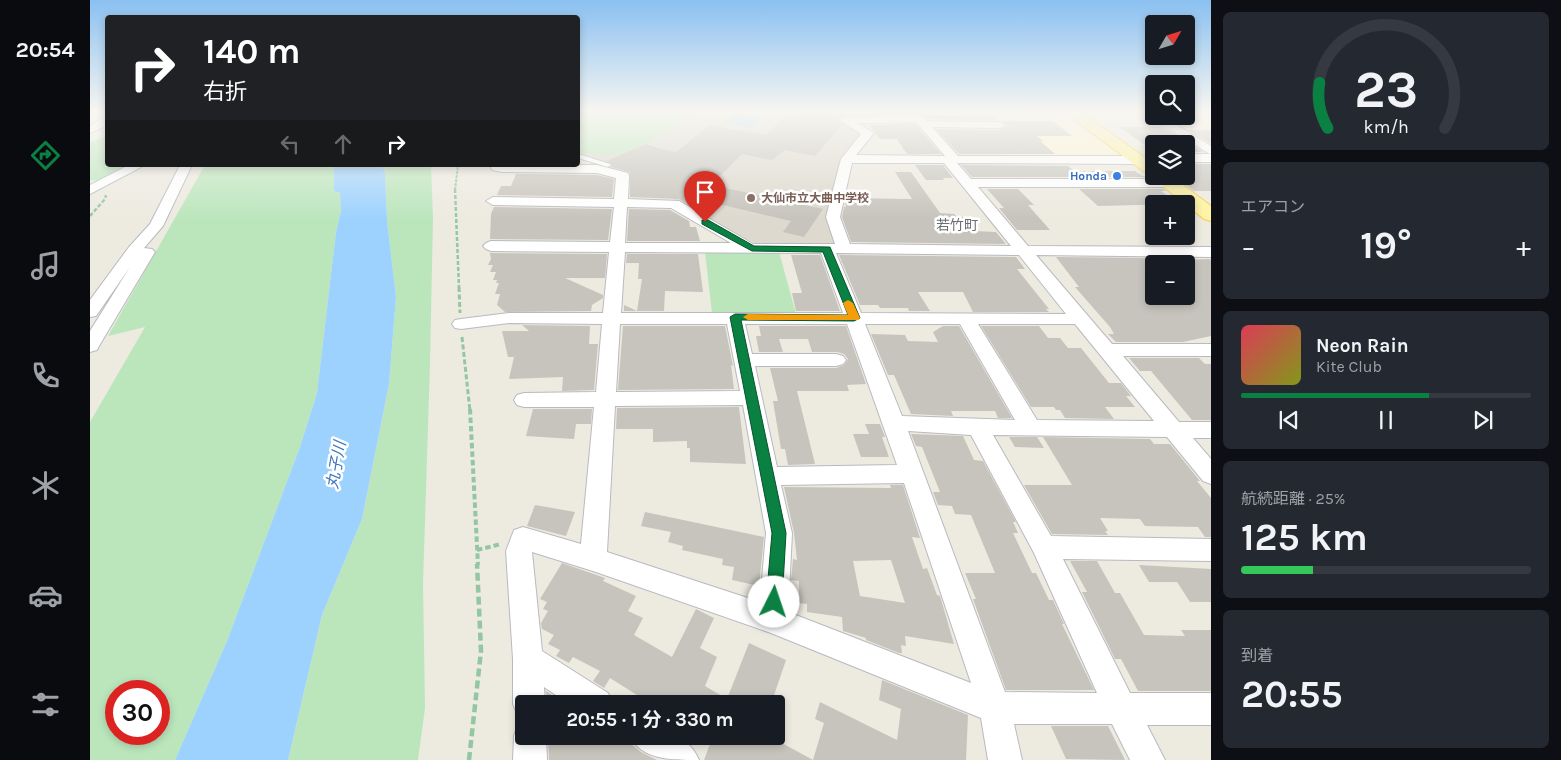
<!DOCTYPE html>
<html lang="ja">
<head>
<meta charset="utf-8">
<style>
	body { margin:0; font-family:Karla,"Noto Sans JP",sans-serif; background:#242831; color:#f1f3f6; height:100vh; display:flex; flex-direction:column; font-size:19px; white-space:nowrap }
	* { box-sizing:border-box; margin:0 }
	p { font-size:16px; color:#9ea1a6 }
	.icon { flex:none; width:28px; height:28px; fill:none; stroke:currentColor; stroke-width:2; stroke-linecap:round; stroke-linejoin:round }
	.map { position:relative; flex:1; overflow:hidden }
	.details { display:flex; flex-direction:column; gap:12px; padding:12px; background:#0d0f14; width:350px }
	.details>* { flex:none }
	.guide { position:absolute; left:15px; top:15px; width:475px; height:152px; border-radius:5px; box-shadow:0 2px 8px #0003; background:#202124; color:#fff; overflow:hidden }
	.needle { width:32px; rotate:51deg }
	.fabs { position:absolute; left:1055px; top:15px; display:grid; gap:10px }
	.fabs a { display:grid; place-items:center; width:50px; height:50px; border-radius:5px; background:#171b24; box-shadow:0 2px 8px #0003; font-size:25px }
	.speed { position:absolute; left:15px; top:680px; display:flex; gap:10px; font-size:25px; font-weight:700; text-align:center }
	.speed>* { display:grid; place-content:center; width:65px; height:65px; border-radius:50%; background:#171b24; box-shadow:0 2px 8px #0003; line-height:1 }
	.speed .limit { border:8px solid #d22; background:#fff; color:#111 }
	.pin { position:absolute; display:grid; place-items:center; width:42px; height:42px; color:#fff; margin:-51px -21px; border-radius:50% 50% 50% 0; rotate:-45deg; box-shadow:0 0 5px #0007 }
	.pin .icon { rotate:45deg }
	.me { position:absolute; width:55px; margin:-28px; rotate:4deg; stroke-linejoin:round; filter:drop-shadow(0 0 4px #0008) }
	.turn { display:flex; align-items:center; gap:18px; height:105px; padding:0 15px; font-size:22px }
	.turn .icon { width:65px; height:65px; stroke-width:2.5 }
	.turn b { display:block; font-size:35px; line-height:42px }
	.lanes { display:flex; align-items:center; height:48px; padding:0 15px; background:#0003; justify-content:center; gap:25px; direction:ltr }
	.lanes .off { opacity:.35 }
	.big { font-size:38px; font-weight:700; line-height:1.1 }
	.details .tile { flex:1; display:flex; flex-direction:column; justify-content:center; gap:8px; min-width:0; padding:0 18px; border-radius:8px; background:#242831 }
	.details .dial { align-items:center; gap:0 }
	.dial svg { height:130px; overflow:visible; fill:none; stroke:#363941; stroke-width:7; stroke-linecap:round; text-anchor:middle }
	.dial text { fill:#f1f3f6; stroke:none }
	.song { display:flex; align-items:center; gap:15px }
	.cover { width:60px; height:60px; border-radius:8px; background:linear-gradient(135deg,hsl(350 70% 55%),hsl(70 70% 35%)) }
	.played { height:5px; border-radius:2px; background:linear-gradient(90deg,#0b8043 65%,#363941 65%) }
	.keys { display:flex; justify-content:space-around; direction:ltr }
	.heat { display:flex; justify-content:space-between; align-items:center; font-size:28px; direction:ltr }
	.charge { height:8px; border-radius:4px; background:linear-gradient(90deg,#34c759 25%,#363941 0) }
	.trip { position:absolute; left:425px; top:695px; width:270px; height:50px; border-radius:5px; background:#171b24; box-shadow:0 2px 8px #0003; font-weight:700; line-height:50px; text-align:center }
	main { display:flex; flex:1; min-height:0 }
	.menu { display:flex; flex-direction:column; width:90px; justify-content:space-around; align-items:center; background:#090b0e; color:#9ea1a6 }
	.menu .icon { width:35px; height:35px }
	.menu .on { color:#0b8043 }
	.menu b { font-size:22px; color:#f1f3f6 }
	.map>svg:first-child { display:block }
	.commercial { fill:#fff6d2 }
	.education { fill:#ddd9cf }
	.green { fill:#bbe6bc; fill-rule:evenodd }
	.water { fill:#9dd2ff }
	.building { fill:#c7c4bd; fill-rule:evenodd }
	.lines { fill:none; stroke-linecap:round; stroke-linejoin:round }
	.service-casing { stroke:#b8bac0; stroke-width:2 }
	.minor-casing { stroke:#b8bac0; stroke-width:2 }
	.primary-casing { stroke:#f6cc4f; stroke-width:2 }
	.path-far4 { stroke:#93c7a3; stroke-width:2; stroke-dasharray:3 1; stroke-linecap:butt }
	.path-far3 { stroke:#93c7a3; stroke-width:2.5; stroke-dasharray:4 2; stroke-linecap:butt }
	.path-far2 { stroke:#93c7a3; stroke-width:3; stroke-dasharray:5 2.5; stroke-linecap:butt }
	.path-far1 { stroke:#93c7a3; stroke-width:4; stroke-dasharray:5.5 3; stroke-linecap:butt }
	.path { stroke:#93c7a3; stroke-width:4.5; stroke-dasharray:8 4; stroke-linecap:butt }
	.service { fill:#fff; fill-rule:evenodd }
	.minor { fill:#fff; fill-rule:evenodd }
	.primary { fill:#fff3a2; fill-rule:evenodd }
	.route { fill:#0b8043; stroke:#07532c }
	.slow { fill:#f59e0b }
	.shop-dot { fill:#3f7fe0; stroke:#fff; stroke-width:2 }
	.education-dot { fill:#8d6e63; stroke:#fff; stroke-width:2 }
	.labels { text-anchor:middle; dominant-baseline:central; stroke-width:5; stroke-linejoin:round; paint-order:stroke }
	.far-shop-label { font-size:12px; font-weight:bold; fill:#366cbe; stroke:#fff; text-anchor:end }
	.far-education-label { font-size:12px; font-weight:bold; fill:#785e54; stroke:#fff; text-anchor:start }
	.far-neighbourhood-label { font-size:14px; fill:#6a6e74; stroke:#fff }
	.water-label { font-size:16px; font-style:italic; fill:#3a77bd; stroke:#fff }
</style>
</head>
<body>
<main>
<nav class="menu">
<b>20:54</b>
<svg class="icon on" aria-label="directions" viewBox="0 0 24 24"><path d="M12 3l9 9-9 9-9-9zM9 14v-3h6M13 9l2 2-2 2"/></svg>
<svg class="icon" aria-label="music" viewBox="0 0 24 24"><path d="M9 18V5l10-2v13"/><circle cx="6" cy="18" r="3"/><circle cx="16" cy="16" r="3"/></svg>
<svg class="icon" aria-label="phone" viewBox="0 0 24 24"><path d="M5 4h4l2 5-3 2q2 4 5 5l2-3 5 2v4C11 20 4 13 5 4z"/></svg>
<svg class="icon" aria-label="climate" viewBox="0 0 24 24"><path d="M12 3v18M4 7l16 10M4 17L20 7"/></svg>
<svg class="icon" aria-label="car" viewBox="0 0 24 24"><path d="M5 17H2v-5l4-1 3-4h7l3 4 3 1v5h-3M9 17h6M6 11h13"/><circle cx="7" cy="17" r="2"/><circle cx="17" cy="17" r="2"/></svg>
<svg class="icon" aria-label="filters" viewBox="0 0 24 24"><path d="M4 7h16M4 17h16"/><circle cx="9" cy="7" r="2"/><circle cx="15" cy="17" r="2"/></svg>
</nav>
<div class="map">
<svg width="1121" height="760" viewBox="0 0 1121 760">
	<rect width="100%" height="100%" fill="#edeae0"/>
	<path class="commercial" d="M 918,112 L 972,112 L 1034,157 L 916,157 L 892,134 L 939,130 Z
		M 1096,112 L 1121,112 L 1121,148 L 1068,116 L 1096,116 Z"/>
	<path class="education" d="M 488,112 L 738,112 L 773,132 L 757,153 L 736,216 L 748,244 L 744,246 L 666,244 L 542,177 L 488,159 Z"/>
	<path class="green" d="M 488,112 L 604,112 L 607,114 C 574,135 528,166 488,151 Z
		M 17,136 L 18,165 L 43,165 L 11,181 L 0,180 L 0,142 Z
		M 115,165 L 244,165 L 244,191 L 250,193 L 251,211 L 246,232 L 227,393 L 210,447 L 137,641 L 85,760 L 0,760 L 0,422 L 55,327 L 18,336 ZM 26,691 L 69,691 L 69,734 L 26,734 Z
		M 292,165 L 341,165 L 343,218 L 340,364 L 333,584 L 335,708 L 328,760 L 198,760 L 232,615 L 272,519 L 299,384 L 306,297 L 297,221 L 295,173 Z
		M 615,252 L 689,252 L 706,314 L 622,313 Z"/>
	<path class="water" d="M 647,113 L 674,117 L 662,128 L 635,123 Z
		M 244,165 L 292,165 L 295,173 L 297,221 L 306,297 L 299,384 L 272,519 L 232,615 L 198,760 L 85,760 L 137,641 L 210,447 L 227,393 L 246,232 L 251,211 L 250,193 L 244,191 Z"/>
	<path class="building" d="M 705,112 L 762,112 L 749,118 L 748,121 L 753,124 L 725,156 L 695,150 L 682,160 L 652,154 L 621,185 L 733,209 L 714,237 L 693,232 L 701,221 L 599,197 L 599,204 L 589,199 L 540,197 L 540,172 L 522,167 L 522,164 L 516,161 L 556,144 L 571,149 L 586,152 L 620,125 L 676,135 L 694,117 L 700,118 Z
		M 835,115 L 902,116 L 907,120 L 837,119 Z
		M 912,121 L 963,121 L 982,136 L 947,136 L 953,141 L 950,141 L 965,154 L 869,154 L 846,129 L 910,130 L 917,126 Z
		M 825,124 L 851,154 L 817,154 L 807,139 L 790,139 L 779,125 Z
		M 1029,127 L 1070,127 L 1076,130 L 1113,152 L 1096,152 L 1096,142 L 1064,142 L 1064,151 Z
		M 1098,130 L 1121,130 L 1121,144 Z
		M 1096,164 L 1121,164 L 1121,191 L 1104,191 L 1084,176 L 1096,176 Z
		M 825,165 L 853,165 L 863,178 L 853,178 L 854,180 L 836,180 Z
		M 871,165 L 978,166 L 985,171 L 1045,171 L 1052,176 L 1058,177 L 882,177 Z
		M 805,172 L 821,172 L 850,213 L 864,214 L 866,216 L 873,217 L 884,231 L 906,232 L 916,244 L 761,242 L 752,217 L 754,207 L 756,207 L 755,202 L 758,202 L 756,198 L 822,199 Z
		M 426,174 L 507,175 L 524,179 L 522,197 L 407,195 L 411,186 L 421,186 Z
		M 897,189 L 928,189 L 944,205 L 938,205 L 960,230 L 927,230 L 909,208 L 914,208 Z
		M 989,189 L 1073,189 L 1076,191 L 1071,191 L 1089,204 L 1008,206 Z
		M 404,207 L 522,209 L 518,240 L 400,239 L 401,214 Z
		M 539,209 L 580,210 L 599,221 L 600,227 L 606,227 L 610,241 L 537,241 Z
		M 400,253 L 517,254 L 515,278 L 475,278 L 513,295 L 513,298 L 502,305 L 501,311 L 415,312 L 407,305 L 410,294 L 405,294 L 409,283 L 406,283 L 407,280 L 403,280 L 406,272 L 400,272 L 403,265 L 398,265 L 401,259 Z
		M 537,254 L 608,254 L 613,292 L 575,291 L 574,311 L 534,311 L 534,305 L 547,311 L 552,279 L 548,279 L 549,263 L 536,263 Z
		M 701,255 L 730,255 L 750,311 L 706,311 L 702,293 L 712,293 Z
		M 749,255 L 926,257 L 935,269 L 927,269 L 959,309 L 956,309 L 959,312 L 883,312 L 873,292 L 828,292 L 840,311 L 819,311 L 818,308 L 790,308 L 788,305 L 770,305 Z
		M 966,257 L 1064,258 L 1064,296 L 1096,296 L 1096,260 L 1119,259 L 1121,260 L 1121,336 L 1093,342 L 1026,342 L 1018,334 L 1024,334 L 1020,327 L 985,287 L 989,287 Z
		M 432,325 L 500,326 L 499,344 L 508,344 L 504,390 L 472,391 L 473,377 L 419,379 L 424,357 L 418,357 L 412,331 L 439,331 Z
		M 533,326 L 635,326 L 643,366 L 641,365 L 644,389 L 528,390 Z
		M 669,326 L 756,326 L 776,384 L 757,385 L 759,391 L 707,391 L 725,464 L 698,465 L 695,449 L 691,449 L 683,401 L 688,401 L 680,368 L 746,368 L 754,365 L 758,359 L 754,354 L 747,352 L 722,352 L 718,339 L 689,339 L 693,352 L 669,352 L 666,336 L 671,336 Z
		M 853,326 L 869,326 L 922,418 L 908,418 L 905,411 L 861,411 L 863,416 L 821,414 L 804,375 L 798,375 L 781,334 L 815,335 L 818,341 L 848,342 L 843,332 Z
		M 891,326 L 949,326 L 958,338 L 970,338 L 978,348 L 991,348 L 1019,383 L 1031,383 L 1041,396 L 1036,396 L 1045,407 L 1015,407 L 1024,419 L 975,418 L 970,410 L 966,410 L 964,407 L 941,407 Z
		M 1039,358 L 1109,358 L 1115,364 L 1121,364 L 1121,420 L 1102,420 L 1061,371 L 1050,371 Z
		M 649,407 L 656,464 L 600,462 L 600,448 L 597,448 L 597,441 L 563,442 L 563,429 L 526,429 L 527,408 Z
		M 443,409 L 502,409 L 501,424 L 486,424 L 484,439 L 436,436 Z
		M 775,424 L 790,424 L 795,437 L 792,437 L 799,457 L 771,457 L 763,434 L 779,434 Z
		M 821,434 L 873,436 L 884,460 L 893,461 L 926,522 L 923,522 L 928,533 L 923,533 L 942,573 L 946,573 L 959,600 L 963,600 L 974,624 L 972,624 L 1004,690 L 916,690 L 883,599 L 886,599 L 875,573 L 905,573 L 881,515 L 865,514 L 862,506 L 848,505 L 843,492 L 850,492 L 832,447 L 826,446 Z
		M 919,437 L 947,437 L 954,448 L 925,447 Z
		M 953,437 L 1060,439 L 1064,444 L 1080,444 L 1110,481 L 1107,481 L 1121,498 L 1121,537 L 1115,537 L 1108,527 L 1055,526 L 1050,519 L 1010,518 L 1018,531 L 1015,531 L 1018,535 L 962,534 L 934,485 L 982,485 Z
		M 800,485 L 813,485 L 830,538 L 822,537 L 833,569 L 837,568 L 847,595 L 850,596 L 864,644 L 815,636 L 816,646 L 811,645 L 812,653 L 809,653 L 776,640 L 776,638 L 753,631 L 752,617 L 717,612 L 717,604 L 709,603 L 709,581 L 701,580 L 703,559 L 707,560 L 704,533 L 694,487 L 801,488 ZM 801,560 L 815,603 L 770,596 L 763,561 Z
		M 445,505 L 485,512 L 476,536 L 437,526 Z
		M 555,512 L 674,537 L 669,586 L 642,580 L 644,567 L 632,565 L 633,559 L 592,550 L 593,546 L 578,542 L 581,532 L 551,526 Z
		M 980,561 L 1007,561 L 1025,593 L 1030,593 L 1054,635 L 1095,636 L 1091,630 L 1121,630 L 1121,691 L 1048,691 L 1031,659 L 1025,659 L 992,592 L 997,592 Z
		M 472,563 L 515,578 L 513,581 L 546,596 L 538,611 L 553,618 L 544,635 L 582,657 L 606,609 L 624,618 L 610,648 L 627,657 L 615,686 L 637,699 L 659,643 L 696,660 L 681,704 L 561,704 L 520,678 L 514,688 L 503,681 L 510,671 L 483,657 L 479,663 L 466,656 L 470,650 L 458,644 L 464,635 L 452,629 L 451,623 L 458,611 L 453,609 L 457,602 L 450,599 Z
		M 1049,565 L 1121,569 L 1121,602 L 1100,602 L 1087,582 L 1059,582 Z
		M 792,680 L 878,715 L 876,760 L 614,760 L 623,736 L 679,736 L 723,760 L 734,723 L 725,719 L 730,702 L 807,740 L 811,709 L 789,700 Z
		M 456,691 L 474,703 L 474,704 L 457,704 Z
		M 961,726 L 1018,726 L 1035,760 L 976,759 Z
		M 458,736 L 531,736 L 551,752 L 567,760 L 459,760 Z"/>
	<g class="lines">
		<defs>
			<path id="service" d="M 488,154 L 520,164 L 521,165 L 518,167 L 488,158 Z"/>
			<path id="minor" d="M 1064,113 L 1064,116 L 1072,116 L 1121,146 L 1121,162 L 1096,162 L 1096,154 L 1120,154 L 1060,118 L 1059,116 Z
				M 18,114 L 18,125 L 0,133 L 0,126 Z
				M 828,115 L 834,117 L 836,121 L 910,122 L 915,125 L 910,128 L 842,127 L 868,156 L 1047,156 L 1053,160 L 1047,164 L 867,163 L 881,179 L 1078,179 L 1085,183 L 1078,187 L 888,187 L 938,246 L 1121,247 L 1121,257 L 946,255 L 1022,344 L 1121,344 L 1121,356 L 1033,356 L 1089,422 L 1121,422 L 1121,438 L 1103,438 L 1121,459 L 1121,484 L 1113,481 L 1077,437 L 903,435 L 961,536 L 1121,539 L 1121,561 L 973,559 L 1040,693 L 1121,693 L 1121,725 L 1057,725 L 1075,760 L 1040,760 L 1022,724 L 924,724 L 932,760 L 898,760 L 891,718 L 681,633 L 503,571 L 442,552 L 452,651 L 518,693 L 523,704 L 479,704 L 454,687 L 455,704 L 434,704 L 434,718 L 428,715 L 423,704 L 423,659 L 416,551 L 424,530 L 433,527 L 491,544 L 504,407 L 434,407 L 427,405 L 424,400 L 427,395 L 434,393 L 506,392 L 512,324 L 419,323 L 371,329 L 365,328 L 362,324 L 365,320 L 371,319 L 419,313 L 513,313 L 519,252 L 401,251 L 396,249 L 393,246 L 396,243 L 401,241 L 520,242 L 524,207 L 403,205 L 396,201 L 403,197 L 524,199 L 526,178 L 507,173 L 412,172 L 402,170 L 400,165 L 507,165 L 538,173 L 539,176 L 538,199 L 589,201 L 663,244 L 745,244 L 736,217 L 751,159 L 771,134 L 750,120 L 755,117 ZM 826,122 L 855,156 L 766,155 L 784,133 L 768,123 ZM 762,163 L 854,163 L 921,246 L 760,244 L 750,217 ZM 537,207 L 581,208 L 641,243 L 535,243 ZM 535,252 L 731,253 L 753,313 L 531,313 ZM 746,253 L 929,255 L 976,314 L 771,313 ZM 530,324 L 637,324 L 650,391 L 526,392 ZM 655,324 L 757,324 L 807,465 L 687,467 L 665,366 L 746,366 L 753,364 L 756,360 L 753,356 L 746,354 L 662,354 ZM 775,324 L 870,324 L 925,420 L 812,416 ZM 888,324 L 985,324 L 1064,421 L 947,420 ZM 653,405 L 676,533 L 670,602 L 517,552 L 525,406 ZM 818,431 L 881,435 L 944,553 L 1007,693 L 915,692 ZM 814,483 L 881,683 L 698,612 L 702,533 L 691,485 Z
				M 39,165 L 55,165 L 0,194 L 0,185 Z
				M 90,165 L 102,165 L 73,226 L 54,248 L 62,249 L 65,252 L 9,346 L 7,350 L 0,352 L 0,331 L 40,267 L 6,316 L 0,317 L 0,300 L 39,247 L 60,224 Z
				M 434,722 L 434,736 L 456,736 L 457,760 L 423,760 L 424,736 L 428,724 Z
				M 540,736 C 568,736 596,729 609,760 C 581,760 552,760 540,736 Z"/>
			<path id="primary" d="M 974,112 L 991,112 L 1064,164 L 1064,176 L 1081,176 L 1121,206 L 1121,221 L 1114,219 L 1060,176 Z"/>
		</defs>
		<use href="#service" class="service-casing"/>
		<use href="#minor" class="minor-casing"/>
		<use href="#primary" class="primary-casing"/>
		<path class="path-far4" d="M 365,190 L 368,165"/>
		<path class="path-far3" d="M 365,189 L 369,288
			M 0,216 L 15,199 L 16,195"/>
		<path class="path-far2" d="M 369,287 L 370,313
			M 372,337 L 380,411"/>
		<path class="path-far1" d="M 380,409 L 388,565
			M 387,550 L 411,544"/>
		<path class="path" d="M 379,760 L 391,651 L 387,564"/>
		<use href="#service" class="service"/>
		<use href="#minor" class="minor"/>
		<use href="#primary" class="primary"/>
	</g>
	<linearGradient id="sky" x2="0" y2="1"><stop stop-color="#8ac0f1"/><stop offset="0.51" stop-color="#f7f6f1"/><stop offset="1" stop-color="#f7f6f1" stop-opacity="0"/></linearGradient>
	<rect width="1121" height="219" fill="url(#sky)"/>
	<path class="route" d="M 612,220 L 618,220 L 664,246 L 740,247 L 770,318 L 764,321 L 651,320 L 696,533 L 692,602 L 689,608 L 684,610 L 678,608 L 676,602 L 682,533 L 640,317 L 645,314 L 758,315 L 733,252 L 662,251 L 612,224 Z"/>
	<path class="slow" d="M 758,300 L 763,303 L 770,318 L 768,320 L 658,320 L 653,317 L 658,314 L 758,315 L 753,303 Z"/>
	<circle class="shop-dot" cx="1027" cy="176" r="5"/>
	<circle class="education-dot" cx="661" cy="198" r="5"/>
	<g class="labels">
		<g class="far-shop-label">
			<text x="1017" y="176">Honda</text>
		</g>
		<g class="far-education-label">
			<text x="671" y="198">大仙市立大曲中学校</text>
		</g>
		<g class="far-neighbourhood-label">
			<text x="867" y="225">若竹町</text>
		</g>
		<g class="water-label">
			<text transform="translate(246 465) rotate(-80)">丸子川</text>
		</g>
	</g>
</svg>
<div class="fabs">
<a><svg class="needle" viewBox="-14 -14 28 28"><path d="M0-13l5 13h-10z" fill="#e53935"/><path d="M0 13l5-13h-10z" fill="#9ea1a6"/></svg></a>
<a><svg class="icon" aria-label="search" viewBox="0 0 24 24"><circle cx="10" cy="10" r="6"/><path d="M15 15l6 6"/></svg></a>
<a><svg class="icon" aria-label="layers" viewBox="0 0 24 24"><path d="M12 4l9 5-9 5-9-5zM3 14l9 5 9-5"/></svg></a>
<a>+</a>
<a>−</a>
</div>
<div class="speed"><div class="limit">30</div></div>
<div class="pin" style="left:615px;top:222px;background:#d93025"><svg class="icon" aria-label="arrive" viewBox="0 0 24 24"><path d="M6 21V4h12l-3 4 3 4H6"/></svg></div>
<svg class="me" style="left:684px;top:602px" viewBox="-20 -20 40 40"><circle r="19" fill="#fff"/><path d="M0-13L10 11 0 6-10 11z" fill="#0b8043"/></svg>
<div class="trip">20:55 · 1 分 · 330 m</div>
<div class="guide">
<div class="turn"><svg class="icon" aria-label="right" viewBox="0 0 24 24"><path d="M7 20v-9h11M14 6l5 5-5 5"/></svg><div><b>140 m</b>右折</div></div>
<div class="lanes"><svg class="icon off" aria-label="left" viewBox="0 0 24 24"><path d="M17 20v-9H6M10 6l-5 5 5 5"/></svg><svg class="icon off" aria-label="ahead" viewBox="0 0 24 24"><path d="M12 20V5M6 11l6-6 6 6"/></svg><svg class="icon" aria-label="right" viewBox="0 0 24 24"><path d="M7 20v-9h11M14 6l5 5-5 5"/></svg></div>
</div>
</div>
<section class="details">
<div class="tile dial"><svg viewBox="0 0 100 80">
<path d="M14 69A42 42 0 1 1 86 69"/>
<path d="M14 69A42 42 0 0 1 9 41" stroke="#0b8043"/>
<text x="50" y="56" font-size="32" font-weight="700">23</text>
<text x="50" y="72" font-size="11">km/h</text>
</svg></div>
<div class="tile"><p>エアコン</p>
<div class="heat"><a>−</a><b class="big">19°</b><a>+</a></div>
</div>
<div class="tile">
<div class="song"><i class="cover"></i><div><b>Neon Rain</b><p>Kite Club</p></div></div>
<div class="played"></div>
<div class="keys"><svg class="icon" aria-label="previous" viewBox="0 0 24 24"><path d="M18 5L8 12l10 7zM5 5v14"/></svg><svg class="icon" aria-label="pause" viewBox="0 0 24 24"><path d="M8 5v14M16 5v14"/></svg><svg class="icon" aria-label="next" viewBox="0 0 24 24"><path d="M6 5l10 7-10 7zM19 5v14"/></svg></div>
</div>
<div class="tile"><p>航続距離 · 25%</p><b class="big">125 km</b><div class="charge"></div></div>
<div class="tile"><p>到着</p><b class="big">20:55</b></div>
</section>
</main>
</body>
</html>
